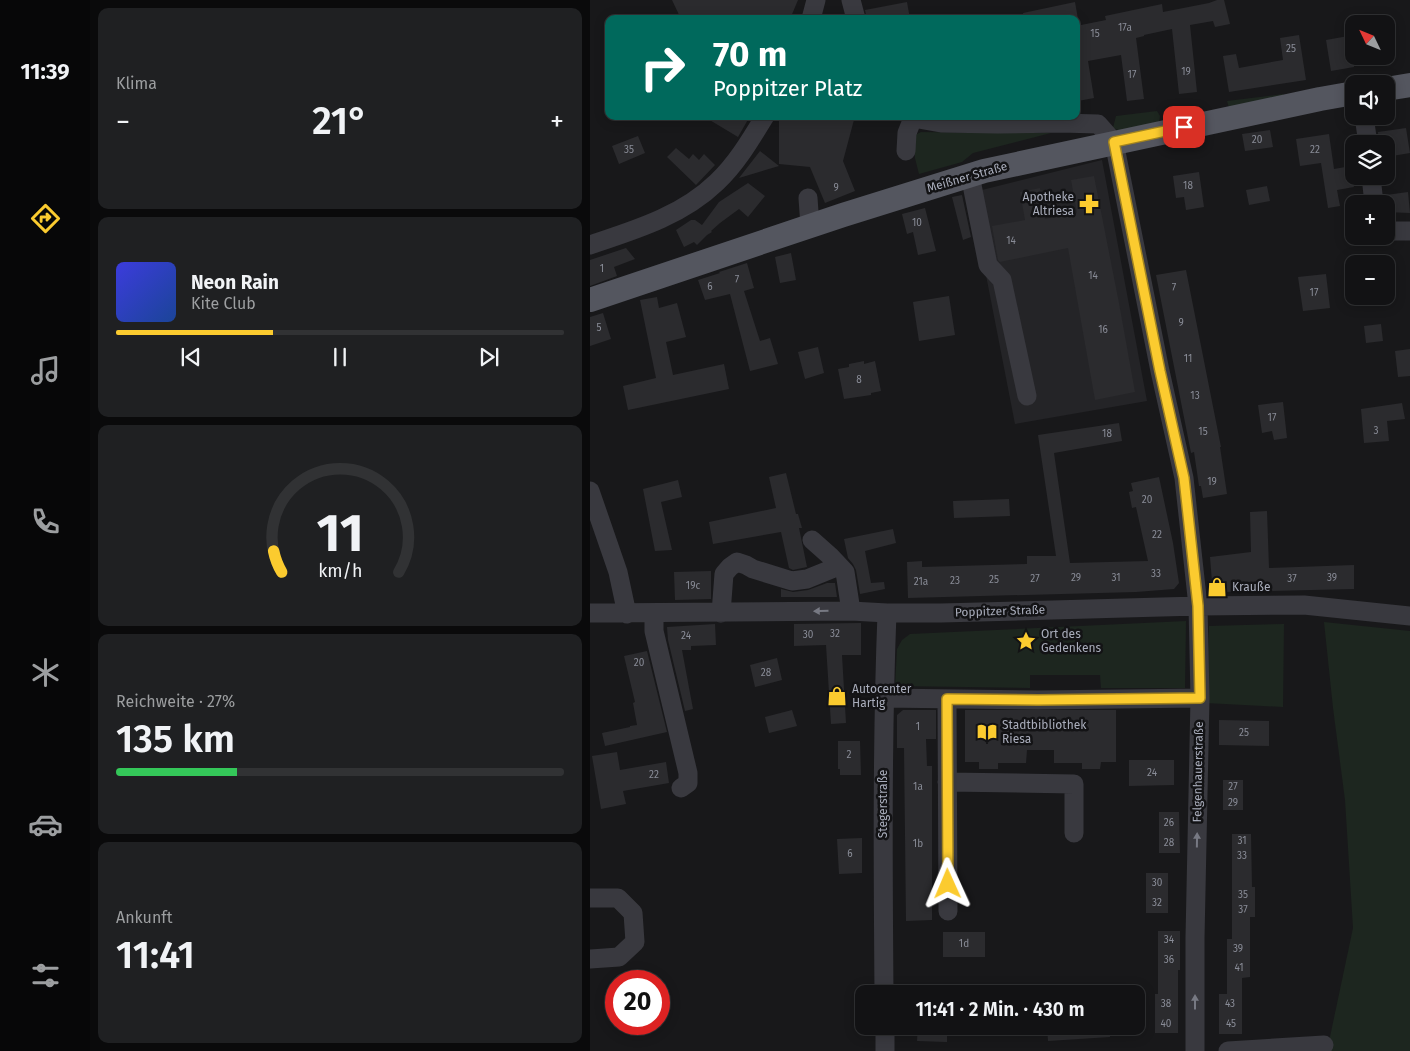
<!DOCTYPE html>
<html lang="de">
<head>
<meta charset="utf-8">
<style>
	body { margin:0; font-family:"Fira Sans",sans-serif; background:#1f2022; color:#f1f3f6; height:100vh; display:flex; flex-direction:column; font-size:19px; white-space:nowrap }
	* { box-sizing:border-box; margin:0 }
	p { font-size:16px; color:#9c9ea0 }
	.icon { flex:none; width:28px; height:28px; fill:none; stroke:currentColor; stroke-width:2; stroke-linecap:round; stroke-linejoin:round }
	.map { position:relative; flex:1; overflow:hidden }
	.sheet { display:flex; flex-direction:column; gap:8px; padding:8px; background:#0a0a0b; width:500px }
	.sheet>* { flex:none }
	.banner { position:absolute; left:15px; top:15px; width:475px; height:105px; border-radius:10px; box-shadow:0 2px 12px #0003,0 0 0 1px #313234; background:#00695c; color:#fff; overflow:hidden }
	.needle { width:32px; rotate:313deg }
	.fabs { position:absolute; left:755px; top:15px; display:grid; gap:10px }
	.fabs a { display:grid; place-items:center; width:50px; height:50px; border-radius:10px; background:#121214; box-shadow:0 2px 12px #0003,0 0 0 1px #313234; font-size:25px }
	.speed { position:absolute; left:15px; top:970px; display:flex; gap:10px; font-size:25px; font-weight:700; text-align:center }
	.speed>* { display:grid; place-content:center; width:65px; height:65px; border-radius:50%; background:#121214; box-shadow:0 2px 12px #0003,0 0 0 1px #313234; line-height:1 }
	.speed .limit { border:8px solid #d22; background:#fff; color:#111 }
	.pin { position:absolute; display:grid; place-items:center; width:42px; height:42px; color:#fff; margin:-21px; border-radius:10px; box-shadow:0 2px 8px #0006 }
	.me { position:absolute; width:55px; margin:-28px; rotate:359deg; stroke-linejoin:round; filter:drop-shadow(0 0 4px #0008) }
	.turn { display:flex; align-items:center; gap:18px; height:105px; padding:0 25px; font-size:22px }
	.turn .icon { width:65px; height:65px; stroke-width:2.5 }
	.turn b { display:block; font-size:35px; line-height:42px }
	.big { font-size:38px; font-weight:600; line-height:1.1 }
	.sheet .tile { flex:1; display:flex; flex-direction:column; justify-content:center; gap:8px; min-width:0; padding:0 18px; border-radius:10px; background:#1f2022 }
	.sheet .dial { align-items:center; gap:0 }
	.dial svg { height:130px; overflow:visible; fill:none; stroke:#313234; stroke-width:7; stroke-linecap:round; text-anchor:middle }
	.dial text { fill:#f1f3f6; stroke:none }
	.song { display:flex; align-items:center; gap:15px }
	.cover { width:60px; height:60px; border-radius:8px; background:linear-gradient(135deg,hsl(240 70% 55%),hsl(220 70% 35%)) }
	.played { height:5px; border-radius:2px; background:linear-gradient(90deg,#fbcb2f 35%,#313234 35%) }
	.keys { display:flex; justify-content:space-around; direction:ltr }
	.heat { display:flex; justify-content:space-between; align-items:center; font-size:28px; direction:ltr }
	.charge { height:8px; border-radius:4px; background:linear-gradient(90deg,#34c759 27%,#313234 0) }
	.trip { position:absolute; left:265px; top:985px; width:290px; height:50px; border-radius:10px; background:#121214; box-shadow:0 2px 12px #0003,0 0 0 1px #313234; font-weight:600; line-height:50px; text-align:center }
	main { display:flex; flex:1; min-height:0 }
	.dock { display:flex; flex-direction:column; width:90px; justify-content:space-around; align-items:center; background:#070708; color:#9c9ea0 }
	.dock .icon { width:35px; height:35px }
	.dock .active { color:#fbcb2f }
	.dock b { font-size:22px; color:#f1f3f6 }
	.map>svg:first-child { display:block }
	.built { fill:#242427 }
	.green { fill:#1d261f }
	.building { fill:#2b2b2e }
	.lines { fill:none; stroke-linecap:round; stroke-linejoin:round }
	.minor { stroke:#39393f; stroke-width:19 }
	.major { stroke:#54565f; stroke-width:24 }
	.oneway { fill:#777983 }
	.route-casing { stroke:#a3841f; stroke-width:12 }
	.route { stroke:#fbcb2f; stroke-width:9 }
	.labels { text-anchor:middle; dominant-baseline:central; stroke-width:5; stroke-linejoin:round; paint-order:stroke }
	.number-label { font-size:10px; fill:#898c97 }
	.street-label { font-size:12px; fill:#a9adbb; stroke:#131315 }
	.poi-label { font-size:12px; fill:#a9adbb; stroke:#131315; text-anchor:start }
</style>
</head>
<body>
<main>
<nav class="dock">
<b>11:39</b>
<svg class="icon active" aria-label="directions" viewBox="0 0 24 24"><path d="M12 3l9 9-9 9-9-9zM9 14v-3h6M13 9l2 2-2 2"/></svg>
<svg class="icon" aria-label="music" viewBox="0 0 24 24"><path d="M9 18V5l10-2v13"/><circle cx="6" cy="18" r="3"/><circle cx="16" cy="16" r="3"/></svg>
<svg class="icon" aria-label="phone" viewBox="0 0 24 24"><path d="M5 4h4l2 5-3 2q2 4 5 5l2-3 5 2v4C11 20 4 13 5 4z"/></svg>
<svg class="icon" aria-label="climate" viewBox="0 0 24 24"><path d="M12 3v18M4 7l16 10M4 17L20 7"/></svg>
<svg class="icon" aria-label="car" viewBox="0 0 24 24"><path d="M5 17H2v-5l4-1 3-4h7l3 4 3 1v5h-3M9 17h6M6 11h13"/><circle cx="7" cy="17" r="2"/><circle cx="17" cy="17" r="2"/></svg>
<svg class="icon" aria-label="filters" viewBox="0 0 24 24"><path d="M4 7h16M4 17h16"/><circle cx="9" cy="7" r="2"/><circle cx="15" cy="17" r="2"/></svg>
</nav>
<section class="sheet">
<div class="tile"><p>Klima</p>
<div class="heat"><a>−</a><b class="big">21°</b><a>+</a></div>
</div>
<div class="tile">
<div class="song"><i class="cover"></i><div><b>Neon Rain</b><p>Kite Club</p></div></div>
<div class="played"></div>
<div class="keys"><svg class="icon" aria-label="previous" viewBox="0 0 24 24"><path d="M18 5L8 12l10 7zM5 5v14"/></svg><svg class="icon" aria-label="pause" viewBox="0 0 24 24"><path d="M8 5v14M16 5v14"/></svg><svg class="icon" aria-label="next" viewBox="0 0 24 24"><path d="M6 5l10 7-10 7zM19 5v14"/></svg></div>
</div>
<div class="tile dial"><svg viewBox="0 0 100 80">
<path d="M14 69A42 42 0 1 1 86 69"/>
<path d="M14 69A42 42 0 0 1 9 56" stroke="#fbcb2f"/>
<text x="50" y="56" font-size="32" font-weight="700">11</text>
<text x="50" y="72" font-size="11">km/h</text>
</svg></div>
<div class="tile"><p>Reichweite · 27%</p><b class="big">135 km</b><div class="charge"></div></div>
<div class="tile"><p>Ankunft</p><b class="big">11:41</b></div>
</section>
<div class="map">
<svg width="820" height="1051" viewBox="0 0 820 1051">
	<rect width="100%" height="100%" fill="#18181a"/>
	<path class="built" d="M 512,160 L 557,401 L 425,424 L 380,193 Z"/>
	<path class="green" d="M 693,94 L 694,98 L 639,108 L 637,101 Z
		M 567,111 L 570,116 L 569,124 L 533,132 L 523,128 L 526,116 Z
		M 331,132 L 407,133 L 461,133 L 383,153 L 372,162 L 329,174 L 325,158 L 325,135 Z
		M 596,621 L 595,688 L 511,688 L 510,675 L 440,675 L 440,688 L 305,686 L 307,649 L 312,640 L 320,634 Z
		M 734,622 L 820,631 L 820,1051 L 737,1051 L 763,928 L 755,800 L 743,708 Z
		M 694,624 L 693,707 L 616,703 L 619,626 Z"/>
	<path class="building" d="M 82,0 L 208,0 L 200,19 L 91,19 Z
		M 627,0 L 634,0 L 640,24 L 625,27 L 623,21 L 600,25 L 607,92 L 589,94 L 582,29 L 554,35 L 554,36 L 546,38 L 554,99 L 537,101 L 531,55 L 498,61 L 504,98 L 488,101 L 486,92 L 486,26 L 516,20 L 515,16 L 572,4 L 573,12 L 619,3 Z
		M 317,2 L 320,19 L 277,19 L 275,10 Z
		M 485,2 L 488,19 L 434,19 L 433,13 Z
		M 709,35 L 716,80 L 639,92 L 633,56 L 646,54 L 649,68 L 693,60 L 690,38 Z
		M 764,35 L 764,67 L 741,71 L 736,40 Z
		M 113,116 L 160,116 L 148,137 Z
		M 265,116 L 253,161 L 265,191 L 235,203 L 220,167 L 189,164 L 189,117 Z
		M 816,128 L 820,153 L 796,157 L 796,144 L 789,144 L 788,132 Z
		M 680,130 L 683,147 L 655,151 L 652,134 Z
		M 739,134 L 744,169 L 761,166 L 764,187 L 747,190 L 750,206 L 738,208 L 731,163 L 710,166 L 706,139 Z
		M 48,136 L 55,153 L 29,164 L 22,146 Z
		M 86,148 L 99,159 L 103,154 L 109,160 L 114,154 L 125,165 L 106,185 L 77,157 Z
		M 170,151 L 189,166 L 149,178 Z
		M 609,172 L 614,207 L 596,210 L 594,197 L 586,198 L 583,176 Z
		M 504,176 L 529,303 L 545,392 L 505,400 L 478,248 L 410,262 L 408,260 L 402,226 L 435,220 L 430,192 L 450,188 L 455,219 L 487,213 L 481,180 Z
		M 158,183 L 175,196 L 158,217 L 149,209 L 130,223 L 121,231 L 122,232 L 117,235 L 107,245 L 104,242 L 94,247 L 86,230 L 101,220 L 105,220 L 112,225 L 129,202 Z
		M 677,186 L 680,201 L 659,205 L 656,190 Z
		M 818,192 L 820,213 L 796,212 L 796,195 Z
		M 372,195 L 381,237 L 373,240 L 362,197 Z
		M 335,208 L 346,251 L 328,255 L 323,232 L 317,234 L 312,214 Z
		M 36,248 L 45,259 L 24,267 L 27,276 L 0,286 L 0,260 Z
		M 201,253 L 206,280 L 190,283 L 185,257 Z
		M 157,263 L 164,288 L 154,291 L 170,341 L 180,338 L 188,364 L 160,371 L 140,294 L 115,300 L 108,280 L 130,273 L 129,272 Z
		M 596,270 L 631,447 L 630,447 L 637,494 L 613,498 L 611,486 L 609,486 L 604,452 L 601,453 L 566,275 Z
		M 736,274 L 740,308 L 713,311 L 708,277 Z
		M 359,296 L 365,335 L 329,341 L 323,302 Z
		M 67,297 L 69,308 L 87,303 L 96,337 L 76,342 L 83,375 L 134,364 L 139,389 L 38,410 L 33,386 L 66,378 L 50,300 Z
		M 13,313 L 21,339 L 0,346 L 0,317 Z
		M 791,324 L 793,341 L 776,343 L 774,326 Z
		M 228,347 L 234,373 L 215,379 L 208,352 Z
		M 820,349 L 820,376 L 808,377 L 805,351 Z
		M 274,361 L 274,364 L 285,361 L 291,391 L 281,393 L 281,395 L 254,399 L 248,369 L 259,367 L 259,364 Z
		M 693,402 L 697,438 L 684,440 L 682,431 L 672,433 L 668,405 Z
		M 812,403 L 815,419 L 797,421 L 799,441 L 774,443 L 771,409 Z
		M 529,423 L 532,441 L 464,453 L 480,563 L 558,561 L 546,507 L 542,508 L 539,492 L 543,491 L 541,483 L 569,477 L 583,543 L 589,583 L 584,589 L 546,592 L 318,598 L 317,562 L 332,561 L 332,567 L 437,564 L 437,556 L 466,556 L 448,435 Z
		M 196,473 L 206,514 L 208,514 L 212,528 L 209,528 L 217,567 L 203,570 L 199,568 L 191,532 L 123,544 L 119,522 L 186,508 L 179,477 Z
		M 88,480 L 92,497 L 71,502 L 82,550 L 65,551 L 53,489 Z
		M 419,499 L 420,516 L 364,518 L 363,501 Z
		M 677,511 L 679,568 L 764,565 L 764,589 L 632,592 L 622,582 L 620,557 L 661,552 L 660,512 Z
		M 303,529 L 306,543 L 275,551 L 281,583 L 294,582 L 295,589 L 270,594 L 266,570 L 263,564 L 258,558 L 254,539 Z
		M 121,571 L 121,599 L 85,600 L 84,572 Z
		M 237,583 L 245,583 L 247,597 L 191,597 L 191,589 L 203,592 L 218,590 Z
		M 271,623 L 271,655 L 252,655 L 256,723 L 241,724 L 236,645 L 204,646 L 204,624 Z
		M 125,624 L 126,645 L 101,646 L 101,650 L 92,650 L 103,709 L 95,711 L 78,640 L 77,627 Z
		M 57,651 L 77,732 L 15,746 L 12,733 L 40,727 L 40,729 L 40,726 L 47,725 L 43,703 L 45,702 L 34,656 Z
		M 187,658 L 192,680 L 165,687 L 160,665 Z
		M 202,710 L 207,726 L 179,733 L 175,717 Z
		M 313,710 L 346,710 L 346,739 L 336,739 L 337,766 L 342,766 L 342,920 L 316,921 L 314,748 L 307,748 L 307,715 Z
		M 375,710 L 526,710 L 526,762 L 511,762 L 510,769 L 492,769 L 492,763 L 464,763 L 464,750 L 437,750 L 436,763 L 408,763 L 408,769 L 389,769 L 389,762 L 375,762 Z
		M 629,720 L 679,721 L 679,746 L 629,745 Z
		M 248,741 L 270,741 L 271,775 L 250,775 L 250,769 L 248,769 Z
		M 27,752 L 30,770 L 76,762 L 79,783 L 33,791 L 36,804 L 11,809 L 2,756 Z
		M 539,760 L 584,760 L 584,785 L 539,786 Z
		M 633,780 L 653,780 L 653,810 L 633,810 Z
		M 569,812 L 589,812 L 590,853 L 569,853 Z
		M 642,834 L 661,834 L 662,887 L 665,887 L 665,917 L 660,917 L 660,977 L 652,978 L 652,1034 L 629,1034 L 629,994 L 637,994 L 637,939 L 642,939 Z
		M 272,838 L 272,873 L 249,874 L 247,839 Z
		M 556,873 L 578,873 L 578,913 L 556,913 Z
		M 568,931 L 590,931 L 590,970 L 588,970 L 588,1033 L 565,1033 L 565,994 L 568,994 Z
		M 353,932 L 395,932 L 395,957 L 353,957 Z
		M 328,1026 L 357,1026 L 357,1042 L 327,1041 Z
		M 457,1026 L 519,1026 L 520,1037 L 458,1041 Z"/>
	<g class="lines">
		<path class="minor" d="M 261,0 L 266,19
			M 221,19 L 226,0
			M 320,116 L 323,118 L 351,123 L 408,124 L 472,123 L 508,124 L 524,142 L 570,371 L 594,478 L 608,606 L 610,698 L 605,938 L 605,1051
			M 774,116 L 778,144
			M 316,151 L 317,133 L 323,118
			M 380,175 L 398,265 L 412,280 L 437,396
			M 781,176 L 784,204
			M 218,198 L 220,226
			M 796,231 L 820,231
			M 0,245 C 45,230 92,216 127,182 C 147,163 161,139 175,116
			M 0,491 L 28,572 L 37,614
			M 222,540 L 240,556 L 255,572 L 261,611
			M 0,613 L 261,611 L 297,613 L 351,613 L 608,606 L 714,605 L 820,616
			M 131,613 L 134,574 L 140,567 L 147,562 L 156,565 L 163,569 L 202,581 L 217,579 L 249,566
			M 64,614 L 64,631 L 98,773 L 98,783 L 91,788
			M 294,698 L 448,700 L 610,698
			M 357,699 L 358,911
			M 357,782 L 484,784 L 484,833
			M 0,898 L 28,898 L 43,913 L 45,942 L 29,957 L 0,959
			M 294,994 C 293,867 292,740 297,613
			M 295,1026 L 295,1051
			M 638,1051 L 734,1045"/>
		<path class="major" d="M 796,89 L 820,85
			M 0,300 L 253,215 L 394,171 L 730,99 L 764,93"/>
	</g>
	<defs><path id="oneway-solid" d="M-6-.8H1V-3.2L6.5 0L1 3.2V.8H-6Z" transform="scale(1.25)"/></defs>
	<g class="oneway">
		<use href="#oneway-solid" transform="translate(231 611) rotate(179)"/>
		<use href="#oneway-solid" transform="translate(607 840) rotate(-89)"/>
		<use href="#oneway-solid" transform="translate(605 1002) rotate(-90)"/>
	</g>
	<g class="lines">
		<defs>
			<path id="route" d="M 358,884 L 357,699 L 448,700 L 610,698 L 608,606 L 594,478 L 570,371 L 524,142 L 594,127"/>
		</defs>
		<use href="#route" class="route-casing"/>
		<use href="#route" class="route"/>
	</g>
	<defs>
		<symbol id="pharmacy-bare" viewBox="-9 -9 18 18"><path d="M-2-6h4v4h4v4h-4v4h-4v-4h-4v-4h4Z" fill="#fbcb2f" stroke="#131315" stroke-width="2.5" paint-order="stroke"/></symbol>
		<symbol id="shop-bare" viewBox="-9 -9 18 18"><path d="M-5-2.5h2.3a2.7 3.5 0 0 1 5.4 0H5L5.5 6h-11ZM-1.5-2.5h3a1.5 2.3 0 0 0-3 0Z" fill="#fbcb2f" stroke="#131315" stroke-width="2.5" paint-order="stroke"/></symbol>
		<symbol id="sight-bare" viewBox="-9 -9 18 18"><path d="M0-6L1.8-2.2L6-1.7L2.9 1.2L3.7 5.4L0 3.3L-3.7 5.4L-2.9 1.2L-6-1.7L-1.8-2.2Z" fill="#fbcb2f" stroke="#131315" stroke-width="2.5" paint-order="stroke"/></symbol>
		<symbol id="library-bare" viewBox="-9 -9 18 18"><path d="M-6-4Q-3-5.5-.7-3.5V5Q-3 3-6 4ZM6-4Q3-5.5 .7-3.5V5Q3 3 6 4Z" fill="#fbcb2f" stroke="#131315" stroke-width="2.5" paint-order="stroke"/></symbol>
	</defs>
	<g fill-rule="evenodd">
		<use href="#pharmacy-bare" x="485" y="190" width="28" height="28"/>
		<use href="#shop-bare" x="613" y="573" width="28" height="28"/>
		<use href="#sight-bare" x="422" y="627" width="28" height="28"/>
		<use href="#shop-bare" x="233" y="682" width="28" height="28"/>
		<use href="#library-bare" x="383" y="718" width="28" height="28"/>
	</g>
	<g class="labels">
		<g class="number-label">
			<text x="535" y="28">17a</text>
			<text x="505" y="34">15</text>
			<text x="701" y="49">25</text>
			<text x="596" y="72">19</text>
			<text x="542" y="75">17</text>
			<text x="667" y="140">20</text>
			<text x="39" y="150">35</text>
			<text x="725" y="150">22</text>
			<text x="598" y="186">18</text>
			<text x="246" y="188">9</text>
			<text x="327" y="223">10</text>
			<text x="421" y="241">14</text>
			<text x="12" y="269">1</text>
			<text x="503" y="276">14</text>
			<text x="147" y="280">7</text>
			<text x="120" y="287">6</text>
			<text x="584" y="288">7</text>
			<text x="724" y="293">17</text>
			<text x="591" y="323">9</text>
			<text x="9" y="328">5</text>
			<text x="513" y="330">16</text>
			<text x="598" y="359">11</text>
			<text x="269" y="380">8</text>
			<text x="605" y="396">13</text>
			<text x="682" y="418">17</text>
			<text x="786" y="431">3</text>
			<text x="613" y="432">15</text>
			<text x="517" y="434">18</text>
			<text x="622" y="482">19</text>
			<text x="557" y="500">20</text>
			<text x="567" y="535">22</text>
			<text x="566" y="574">33</text>
			<text x="486" y="578">29</text>
			<text x="526" y="578">31</text>
			<text x="742" y="578">39</text>
			<text x="445" y="579">27</text>
			<text x="702" y="579">37</text>
			<text x="404" y="580">25</text>
			<text x="365" y="581">23</text>
			<text x="331" y="582">21a</text>
			<text x="103" y="586">19c</text>
			<text x="245" y="634">32</text>
			<text x="218" y="635">30</text>
			<text x="96" y="636">24</text>
			<text x="49" y="663">20</text>
			<text x="176" y="673">28</text>
			<text x="328" y="727">1</text>
			<text x="654" y="733">25</text>
			<text x="259" y="755">2</text>
			<text x="562" y="773">24</text>
			<text x="64" y="775">22</text>
			<text x="328" y="787">1a</text>
			<text x="643" y="787">27</text>
			<text x="643" y="803">29</text>
			<text x="579" y="823">26</text>
			<text x="652" y="841">31</text>
			<text x="579" y="843">28</text>
			<text x="328" y="844">1b</text>
			<text x="260" y="854">6</text>
			<text x="652" y="856">33</text>
			<text x="567" y="883">30</text>
			<text x="653" y="895">35</text>
			<text x="567" y="903">32</text>
			<text x="653" y="910">37</text>
			<text x="579" y="940">34</text>
			<text x="374" y="944">1d</text>
			<text x="648" y="949">39</text>
			<text x="579" y="960">36</text>
			<text x="649" y="968">41</text>
			<text x="576" y="1004">38</text>
			<text x="640" y="1004">43</text>
			<text x="576" y="1024">40</text>
			<text x="641" y="1024">45</text>
		</g>
		<g class="street-label">
			<text transform="translate(377 177) rotate(-16)">Meißner Straße</text>
			<text transform="translate(410 611) rotate(-2)">Poppitzer Straße</text>
			<text transform="translate(608 772) rotate(-89)">Felgenhauerstraße</text>
			<text transform="translate(293 804) rotate(-90)">Stegerstraße</text>
		</g>
		<g class="poi-label">
			<text x="484" y="197" text-anchor="end">Apotheke<tspan x="484" dy="14">Altriesa</tspan></text>
			<text x="642" y="587">Krauße</text>
			<text x="451" y="634">Ort des<tspan x="451" dy="14">Gedenkens</tspan></text>
			<text x="262" y="689">Autocenter<tspan x="262" dy="14">Hartig</tspan></text>
			<text x="412" y="725">Stadtbibliothek<tspan x="412" dy="14">Riesa</tspan></text>
		</g>
	</g>
</svg>
<div class="fabs">
<a><svg class="needle" viewBox="-14 -14 28 28"><path d="M0-13l5 13h-10z" fill="#e53935"/><path d="M0 13l5-13h-10z" fill="#9c9ea0"/></svg></a>
<a><svg class="icon" aria-label="sound" viewBox="0 0 24 24"><path d="M4 9h4l5-4v14l-5-4H4zM17 9q2 3 0 6"/></svg></a>
<a><svg class="icon" aria-label="layers" viewBox="0 0 24 24"><path d="M12 4l9 5-9 5-9-5zM3 14l9 5 9-5"/></svg></a>
<a>+</a>
<a>−</a>
</div>
<div class="speed"><div class="limit">20</div></div>
<div class="pin" style="left:594px;top:127px;background:#d93025"><svg class="icon" aria-label="arrive" viewBox="0 0 24 24"><path d="M6 21V4h12l-3 4 3 4H6"/></svg></div>
<svg class="me" style="left:358px;top:884px" viewBox="-20 -20 40 40"><path d="M0-17L14 15 0 8-14 15z" fill="#fbcb2f" stroke="#fff" stroke-width="4"/></svg>
<div class="trip">11:41 · 2 Min. · 430 m</div>
<div class="banner">
<div class="turn"><svg class="icon" aria-label="right" viewBox="0 0 24 24"><path d="M7 20v-9h11M14 6l5 5-5 5"/></svg><div><b>70 m</b>Poppitzer Platz</div></div>
</div>
</div>
</main>
</body>
</html>
